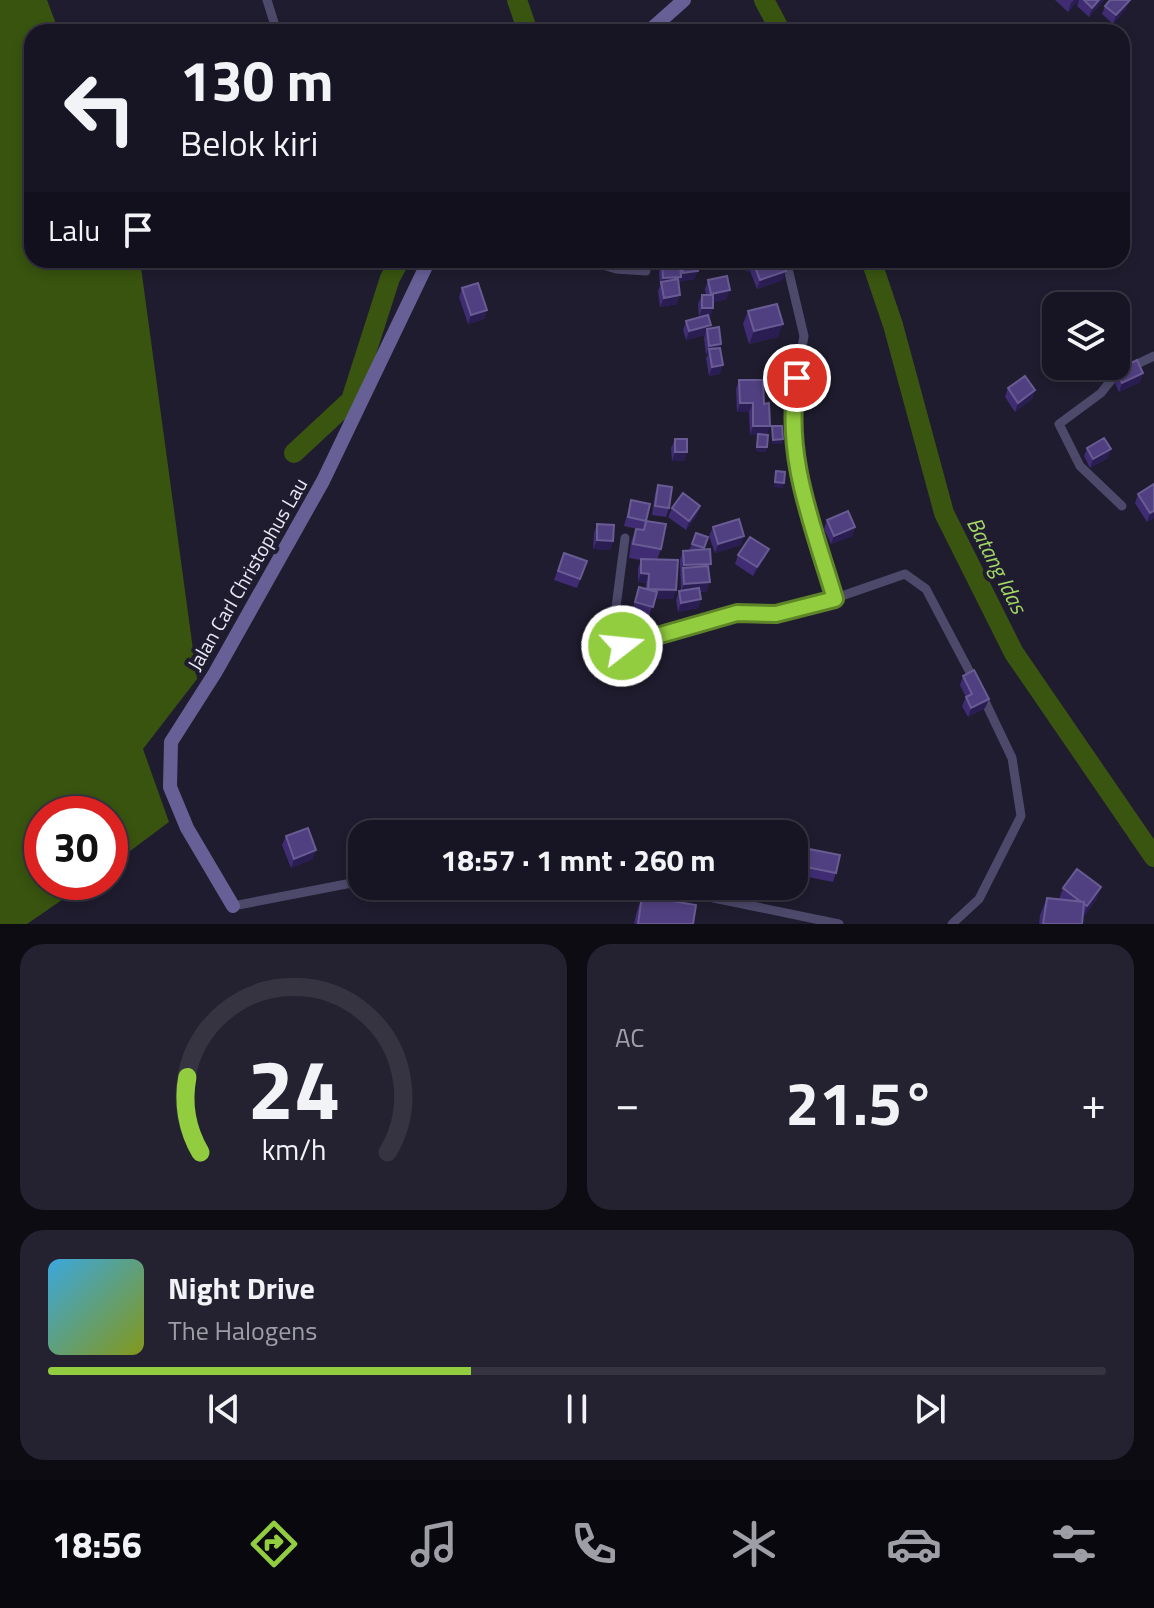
<!DOCTYPE html>
<html lang="id">
<head>
<meta charset="utf-8">
<style>
	body { margin:0; font-family:"Titillium Web",sans-serif; background:#242230; color:#f1f3f6; height:100vh; display:flex; flex-direction:column; font-size:30px; white-space:nowrap }
	* { box-sizing:border-box; margin:0 }
	p { font-size:26px; color:#9e9fa6 }
	.icon { flex:none; width:44px; height:44px; fill:none; stroke:currentColor; stroke-width:2; stroke-linecap:round; stroke-linejoin:round }
	.map { position:relative; height:924px; overflow:hidden }
	.sheet { display:flex; flex-direction:column; gap:20px; padding:20px; background:#0d0c13; flex:1 }
	.sheet>* { flex:none }
	.top-card { position:absolute; left:24px; top:24px; width:1106px; height:244px; border-radius:24px; box-shadow:0 4px 12px #0003,0 0 0 2px #363441; background:#171523; color:#f1f3f6; overflow:hidden }
	.tools { position:absolute; left:1042px; top:292px; display:grid; gap:16px }
	.tools a { display:grid; place-items:center; width:88px; height:88px; border-radius:16px; background:#171523; box-shadow:0 4px 12px #0003,0 0 0 2px #363441; font-size:40px }
	.speed { position:absolute; left:24px; top:796px; display:flex; gap:16px; font-size:40px; font-weight:700; text-align:center }
	.speed>* { display:grid; place-content:center; width:104px; height:104px; border-radius:50%; background:#171523; box-shadow:0 4px 12px #0003,0 0 0 2px #363441; line-height:1 }
	.speed .limit { border:12px solid #d22; background:#fff; color:#111 }
	.pin { position:absolute; display:grid; place-items:center; width:68px; height:68px; color:#fff; margin:-34px; border:4px solid #fff; border-radius:50%; box-shadow:0 2px 8px #0007 }
	.me { position:absolute; width:88px; margin:-44px; rotate:74deg; stroke-linejoin:round; filter:drop-shadow(0 0 6px #0008) }
	.turn { display:flex; align-items:center; gap:28px; height:168px; padding:0 24px; font-size:36px }
	.turn .icon { width:104px; height:104px; stroke-width:2.5 }
	.turn b { display:block; font-size:56px; line-height:68px }
	.then { display:flex; align-items:center; height:76px; padding:0 24px; background:#0003; gap:16px; font-size:30px }
	.big { font-size:60px; font-weight:700; line-height:1.1 }
	.sheet .widget { flex:1; display:flex; flex-direction:column; justify-content:center; gap:12px; min-width:0; padding:0 28px; border-radius:24px; background:#242230 }
	.sheet .dial { align-items:center; gap:0 }
	.dial svg { height:208px; overflow:visible; fill:none; stroke:#363441; stroke-width:7; stroke-linecap:round; text-anchor:middle }
	.dial text { fill:#f1f3f6; stroke:none }
	.song { display:flex; align-items:center; gap:24px }
	.cover { width:96px; height:96px; border-radius:12px; background:linear-gradient(135deg,hsl(200 70% 55%),hsl(70 70% 35%)) }
	.played { height:8px; border-radius:4px; background:linear-gradient(90deg,#92cd3f 40%,#363441 40%) }
	.keys { display:flex; justify-content:space-around; direction:ltr }
	.heat { display:flex; justify-content:space-between; align-items:center; font-size:44px; direction:ltr }
	.sheet .tiles { flex:1; display:grid; gap:20px; grid-template-columns:1fr 1fr }
	.widget:last-child { grid-column:span 2 }
	.trip { position:absolute; left:348px; top:820px; width:460px; height:80px; border-radius:24px; background:#171523; box-shadow:0 4px 12px #0003,0 0 0 2px #363441; font-weight:700; line-height:80px; text-align:center }
	.dock { display:flex; height:128px; justify-content:space-around; align-items:center; background:#09080e; color:#9e9fa6 }
	.dock .icon { width:56px; height:56px }
	.dock .on { color:#92cd3f }
	.dock b { font-size:36px; color:#f1f3f6 }
	.map>svg:first-child { display:block }
	.forest { fill:#38540f }
	.lines { fill:none; stroke-linecap:round; stroke-linejoin:round }
	.river { stroke:#395510; stroke-width:20 }
	.street { stroke:#4d496b; stroke-width:9 }
	.secondary { stroke:#676096; stroke-width:14 }
	.wall { fill:#3f2c73 }
	.shaded-wall { fill:#2a1d52 }
	.building { fill:#514081; stroke:#695b93; stroke-width:2 }
	.route-casing { stroke:#5f8529; stroke-width:20 }
	.route { stroke:#92cd3f; stroke-width:14 }
	.labels { text-anchor:middle; dominant-baseline:central; stroke-width:8; stroke-linejoin:round; paint-order:stroke }
	.street-label { font-size:20px; fill:#e9e8f5; stroke:#1f1c2f }
	.water-label { font-size:22px; font-style:italic; fill:#a3d765; stroke:#1f1c2f }
</style>
</head>
<body>
<div class="map">
<svg width="1154" height="924" viewBox="0 0 1154 924">
	<rect width="100%" height="100%" fill="#1f1c2f"/>
	<path class="forest" d="M 0,0 L 47,0 L 59,32 L 32,32 L 32,260 L 140,260 L 197,679 L 143,749 L 169,822 L 110,866 L 110,814 L 42,814 L 42,882 L 88,882 L 27,924 L 0,924 Z"/>
	<g class="lines">
		<path class="river" d="M 517,0 L 528,32
			M 764,0 L 781,32
			M 871,260 L 893,325 L 944,513 L 1014,653 L 1154,857
			M 294,453 L 351,400 L 390,278 L 400,260"/>
		<path class="street" d="M 267,0 L 277,32
			M 587,260 L 616,269 L 646,271
			M 786,260 L 804,336 L 792,404 L 792,442 L 835,599
			M 1122,506 L 1080,466 L 1059,424 L 1101,393 L 1116,374 L 1154,356
			M 625,538 L 616,607 L 622,646 L 737,613 L 776,614 L 807,608 L 905,574 L 926,589 L 974,680
			M 617,886 L 709,897 L 839,924
			M 233,906 L 362,881
			M 952,924 L 979,899 L 1021,816 L 1012,758 L 981,693"/>
		<path class="secondary" d="M 648,32 L 684,0
			M 233,906 L 187,828 L 170,787 L 171,742 L 215,673 L 323,481 L 429,260"/>
	</g>
	<path class="wall" d="M 1055,0 L 1104,0 L 1089,17 L 1077,6 L 1079,0 L 1068,12 Z
		M 1105,6 L 1126,9 L 1113,24 L 1102,14 Z
		M 648,260 L 678,260 L 677,262 L 680,265 L 681,262 L 698,271 L 694,279 L 679,282 L 679,280 L 677,304 L 660,307 L 658,291 L 660,286 L 659,272 L 660,268 L 649,269 Z
		M 743,260 L 783,260 L 783,280 L 757,289 L 750,271 L 747,272 Z
		M 1060,260 L 1073,260 L 1065,266 Z
		M 708,280 L 727,299 L 713,302 L 713,308 L 710,317 L 708,317 L 709,329 L 721,344 L 720,348 L 720,374 L 709,376 L 706,358 L 708,355 L 706,355 L 704,338 L 705,335 L 686,340 L 683,330 L 686,321 L 699,317 L 698,304 L 702,295 L 706,295 L 705,289 Z
		M 462,288 L 487,310 L 484,319 L 468,324 L 459,297 Z
		M 748,311 L 778,337 L 749,344 L 743,324 Z
		M 1116,370 L 1140,382 L 1119,392 L 1113,379 Z
		M 739,380 L 764,404 L 767,435 L 766,452 L 756,451 L 758,435 L 750,435 L 749,412 L 737,412 L 736,389 Z
		M 1008,388 L 1035,390 L 1032,399 L 1015,412 L 1005,397 Z
		M 675,439 L 687,452 L 684,461 L 672,461 L 671,448 Z
		M 1087,448 L 1108,458 L 1090,468 L 1084,456 Z
		M 1154,484 L 1154,518 L 1147,522 L 1135,503 L 1138,494 Z
		M 658,485 L 669,508 L 666,517 L 652,515 L 655,494 Z
		M 631,500 L 647,521 L 661,549 L 657,560 L 676,590 L 673,599 L 655,598 L 649,616 L 632,611 L 639,587 L 645,589 L 646,583 L 638,582 L 638,568 L 641,560 L 629,558 L 631,542 L 636,529 L 642,530 L 624,526 Z
		M 700,506 L 697,515 L 686,530 L 668,517 L 672,508 Z
		M 827,520 L 855,527 L 852,536 L 831,544 L 824,529 Z
		M 597,524 L 613,541 L 610,550 L 593,549 L 594,533 Z
		M 713,527 L 741,545 L 715,553 L 709,536 Z
		M 696,533 L 708,537 L 703,550 L 709,570 L 707,591 L 700,592 L 701,599 L 698,608 L 678,612 L 676,600 L 679,591 L 681,591 L 680,560 L 683,551 L 689,551 Z
		M 769,549 L 765,558 L 753,576 L 735,564 L 738,555 Z
		M 564,553 L 587,561 L 577,588 L 554,580 Z
		M 963,676 L 985,708 L 968,717 L 962,706 L 966,697 L 960,685 Z
		M 286,836 L 313,859 L 291,868 L 282,845 Z
		M 809,849 L 836,873 L 833,882 L 803,876 L 806,858 Z
		M 1101,887 L 1096,900 L 1082,919 L 1082,924 L 1039,924 L 1040,915 L 1047,898 L 1059,899 L 1063,888 Z
		M 642,896 L 693,924 L 634,924 L 636,914 Z"/>
	<path class="shaded-wall" d="M 1074,0 L 1079,0 L 1068,12 L 1071,3 Z
		M 1099,0 L 1104,0 L 1089,17 L 1092,8 Z
		M 1130,0 L 1126,9 L 1113,24 L 1116,15 Z
		M 653,260 L 678,260 L 675,267 L 662,263 L 660,268 L 649,269 Z
		M 753,262 L 750,271 L 747,272 L 750,263 Z
		M 698,271 L 694,279 L 679,282 L 683,273 Z
		M 786,271 L 783,280 L 757,289 L 760,280 Z
		M 681,277 L 677,286 L 661,282 L 663,278 Z
		M 730,290 L 727,299 L 708,303 L 711,294 Z
		M 680,295 L 677,304 L 660,307 L 664,298 Z
		M 702,308 L 713,308 L 710,317 L 699,317 Z
		M 487,310 L 484,319 L 468,324 L 471,315 Z
		M 783,324 L 778,337 L 749,344 L 754,331 Z
		M 711,325 L 708,333 L 707,329 L 705,335 L 686,340 L 689,331 Z
		M 721,344 L 718,353 L 709,349 L 708,355 L 706,355 L 709,346 Z
		M 723,365 L 720,374 L 709,376 L 712,367 Z
		M 1143,373 L 1140,382 L 1119,392 L 1122,383 Z
		M 1035,390 L 1032,399 L 1015,412 L 1018,403 Z
		M 740,403 L 753,403 L 749,412 L 737,412 Z
		M 753,426 L 770,426 L 767,435 L 750,435 Z
		M 783,439 L 782,444 L 771,444 L 773,440 Z
		M 757,447 L 767,447 L 766,452 L 756,451 Z
		M 1111,449 L 1108,458 L 1090,468 L 1093,459 Z
		M 675,452 L 687,452 L 684,461 L 672,461 Z
		M 775,482 L 784,483 L 783,488 L 773,487 Z
		M 700,506 L 697,515 L 686,530 L 689,521 Z
		M 1154,511 L 1154,518 L 1147,522 L 1150,513 Z
		M 855,527 L 852,536 L 831,544 L 834,536 Z
		M 744,536 L 741,545 L 715,553 L 718,544 Z
		M 597,540 L 613,541 L 610,550 L 593,549 Z
		M 769,549 L 765,558 L 753,576 L 757,567 Z
		M 711,564 L 708,573 L 683,568 L 681,574 L 684,565 Z
		M 641,573 L 649,574 L 646,583 L 638,582 Z
		M 710,582 L 707,591 L 681,593 L 684,584 Z
		M 648,589 L 676,590 L 673,599 L 645,598 Z
		M 701,599 L 698,608 L 678,612 L 681,603 Z
		M 989,699 L 985,708 L 968,717 L 971,708 Z
		M 316,850 L 313,859 L 291,868 L 294,859 Z
		M 1101,887 L 1096,900 L 1082,920 L 1087,906 Z"/>
	<path class="building" d="M 1084,0 L 1099,0 L 1092,8 Z
		M 1110,0 L 1130,0 L 1116,15 L 1105,6 Z
		M 691,260 L 696,260 L 698,271 L 683,273 L 681,262 Z
		M 749,260 L 783,260 L 786,271 L 760,280 L 753,262 L 750,263 Z
		M 680,262 L 681,277 L 663,278 L 662,263 Z
		M 727,276 L 730,290 L 711,294 L 708,280 Z
		M 678,279 L 680,295 L 664,298 L 661,282 Z
		M 478,283 L 487,310 L 471,315 L 462,288 Z
		M 702,295 L 713,295 L 713,308 L 702,308 Z
		M 777,304 L 783,324 L 754,331 L 748,311 Z
		M 708,315 L 711,325 L 689,331 L 686,321 Z
		M 719,327 L 721,344 L 709,346 L 707,329 Z
		M 720,348 L 723,365 L 712,367 L 709,349 Z
		M 1137,360 L 1143,373 L 1122,383 L 1116,370 Z
		M 1025,376 L 1035,390 L 1018,403 L 1008,388 Z
		M 739,380 L 763,380 L 764,404 L 769,403 L 770,426 L 753,426 L 753,403 L 740,403 Z
		M 772,426 L 782,426 L 783,439 L 773,440 Z
		M 758,434 L 768,435 L 767,447 L 757,447 Z
		M 1104,438 L 1111,449 L 1093,459 L 1087,448 Z
		M 675,439 L 687,439 L 687,452 L 675,452 Z
		M 776,471 L 785,472 L 784,483 L 775,482 Z
		M 1154,484 L 1154,511 L 1150,513 L 1138,494 Z
		M 658,485 L 672,487 L 669,508 L 655,506 Z
		M 683,493 L 700,506 L 689,521 L 672,508 Z
		M 631,500 L 650,504 L 646,521 L 628,517 Z
		M 848,511 L 855,527 L 834,536 L 827,520 Z
		M 739,519 L 744,536 L 718,544 L 713,527 Z
		M 646,521 L 666,524 L 661,549 L 633,544 L 636,529 L 644,530 Z
		M 597,524 L 614,525 L 613,541 L 597,540 Z
		M 696,533 L 708,537 L 704,548 L 692,544 Z
		M 750,537 L 769,549 L 757,567 L 738,555 Z
		M 710,549 L 711,564 L 684,565 L 683,551 Z
		M 564,553 L 587,561 L 580,579 L 558,571 Z
		M 641,559 L 678,560 L 676,590 L 648,589 L 649,574 L 641,573 Z
		M 708,566 L 710,582 L 684,584 L 683,568 Z
		M 639,587 L 657,592 L 653,607 L 635,602 Z
		M 699,588 L 701,599 L 681,603 L 679,591 Z
		M 974,670 L 989,699 L 971,708 L 966,697 L 972,694 L 963,676 Z
		M 308,828 L 316,850 L 294,859 L 286,836 Z
		M 809,849 L 840,855 L 836,873 L 806,867 Z
		M 794,858 L 799,859 L 797,869 L 794,868 Z
		M 1077,869 L 1101,887 L 1087,906 L 1084,904 L 1084,902 L 1081,902 L 1063,888 Z
		M 642,896 L 696,905 L 693,924 L 638,924 Z
		M 1047,898 L 1084,902 L 1082,924 L 1043,924 Z"/>
	<g class="lines">
		<defs>
			<path id="route" d="M 622,646 L 737,613 L 776,614 L 835,599 C 813,525 783,455 797,378"/>
		</defs>
		<use href="#route" class="route-casing"/>
		<use href="#route" class="route"/>
	</g>
	<g class="labels">
		<g class="street-label">
			<text transform="translate(247 574) rotate(-60)">Jalan Carl Christophus Lau</text>
		</g>
		<g class="water-label">
			<text transform="translate(997 565) rotate(63)">Batang Idas</text>
		</g>
	</g>
</svg>
<div class="tools">
<a><svg class="icon" aria-label="layers" viewBox="0 0 24 24"><path d="M12 4l9 5-9 5-9-5zM3 14l9 5 9-5"/></svg></a>
</div>
<div class="speed"><div class="limit">30</div></div>
<div class="pin" style="left:797px;top:378px;background:#d93025"><svg class="icon" aria-label="arrive" viewBox="0 0 24 24"><path d="M6 21V4h12l-3 4 3 4H6"/></svg></div>
<svg class="me" style="left:622px;top:646px" viewBox="-20 -20 40 40"><circle r="17" fill="#92cd3f" stroke="#fff" stroke-width="3"/><path d="M0-11L8 9 0 5-8 9z" fill="#fff"/></svg>
<div class="trip">18:57 · 1 mnt · 260 m</div>
<div class="top-card">
<div class="turn"><svg class="icon" aria-label="left" viewBox="0 0 24 24"><path d="M17 20v-9H6M10 6l-5 5 5 5"/></svg><div><b>130 m</b>Belok kiri</div></div>
<div class="then">Lalu<svg class="icon" aria-label="arrive" viewBox="0 0 24 24"><path d="M6 21V4h12l-3 4 3 4H6"/></svg></div>
</div>
</div>
<section class="sheet">
<div class="tiles">
<div class="widget dial"><svg viewBox="0 0 100 80">
<path d="M14 69A42 42 0 1 1 86 69"/>
<path d="M14 69A42 42 0 0 1 9 40" stroke="#92cd3f"/>
<text x="50" y="56" font-size="32" font-weight="700">24</text>
<text x="50" y="72" font-size="11">km/h</text>
</svg></div>
<div class="widget"><p>AC</p>
<div class="heat"><a>−</a><b class="big">21.5°</b><a>+</a></div>
</div>
<div class="widget">
<div class="song"><i class="cover"></i><div><b>Night Drive</b><p>The Halogens</p></div></div>
<div class="played"></div>
<div class="keys"><svg class="icon" aria-label="previous" viewBox="0 0 24 24"><path d="M18 5L8 12l10 7zM5 5v14"/></svg><svg class="icon" aria-label="pause" viewBox="0 0 24 24"><path d="M8 5v14M16 5v14"/></svg><svg class="icon" aria-label="next" viewBox="0 0 24 24"><path d="M6 5l10 7-10 7zM19 5v14"/></svg></div>
</div>
</div>
</section>
<nav class="dock">
<b>18:56</b>
<svg class="icon on" aria-label="directions" viewBox="0 0 24 24"><path d="M12 3l9 9-9 9-9-9zM9 14v-3h6M13 9l2 2-2 2"/></svg>
<svg class="icon" aria-label="music" viewBox="0 0 24 24"><path d="M9 18V5l10-2v13"/><circle cx="6" cy="18" r="3"/><circle cx="16" cy="16" r="3"/></svg>
<svg class="icon" aria-label="phone" viewBox="0 0 24 24"><path d="M5 4h4l2 5-3 2q2 4 5 5l2-3 5 2v4C11 20 4 13 5 4z"/></svg>
<svg class="icon" aria-label="climate" viewBox="0 0 24 24"><path d="M12 3v18M4 7l16 10M4 17L20 7"/></svg>
<svg class="icon" aria-label="car" viewBox="0 0 24 24"><path d="M5 17H2v-5l4-1 3-4h7l3 4 3 1v5h-3M9 17h6M6 11h13"/><circle cx="7" cy="17" r="2"/><circle cx="17" cy="17" r="2"/></svg>
<svg class="icon" aria-label="filters" viewBox="0 0 24 24"><path d="M4 7h16M4 17h16"/><circle cx="9" cy="7" r="2"/><circle cx="15" cy="17" r="2"/></svg>
</nav>
</body>
</html>
